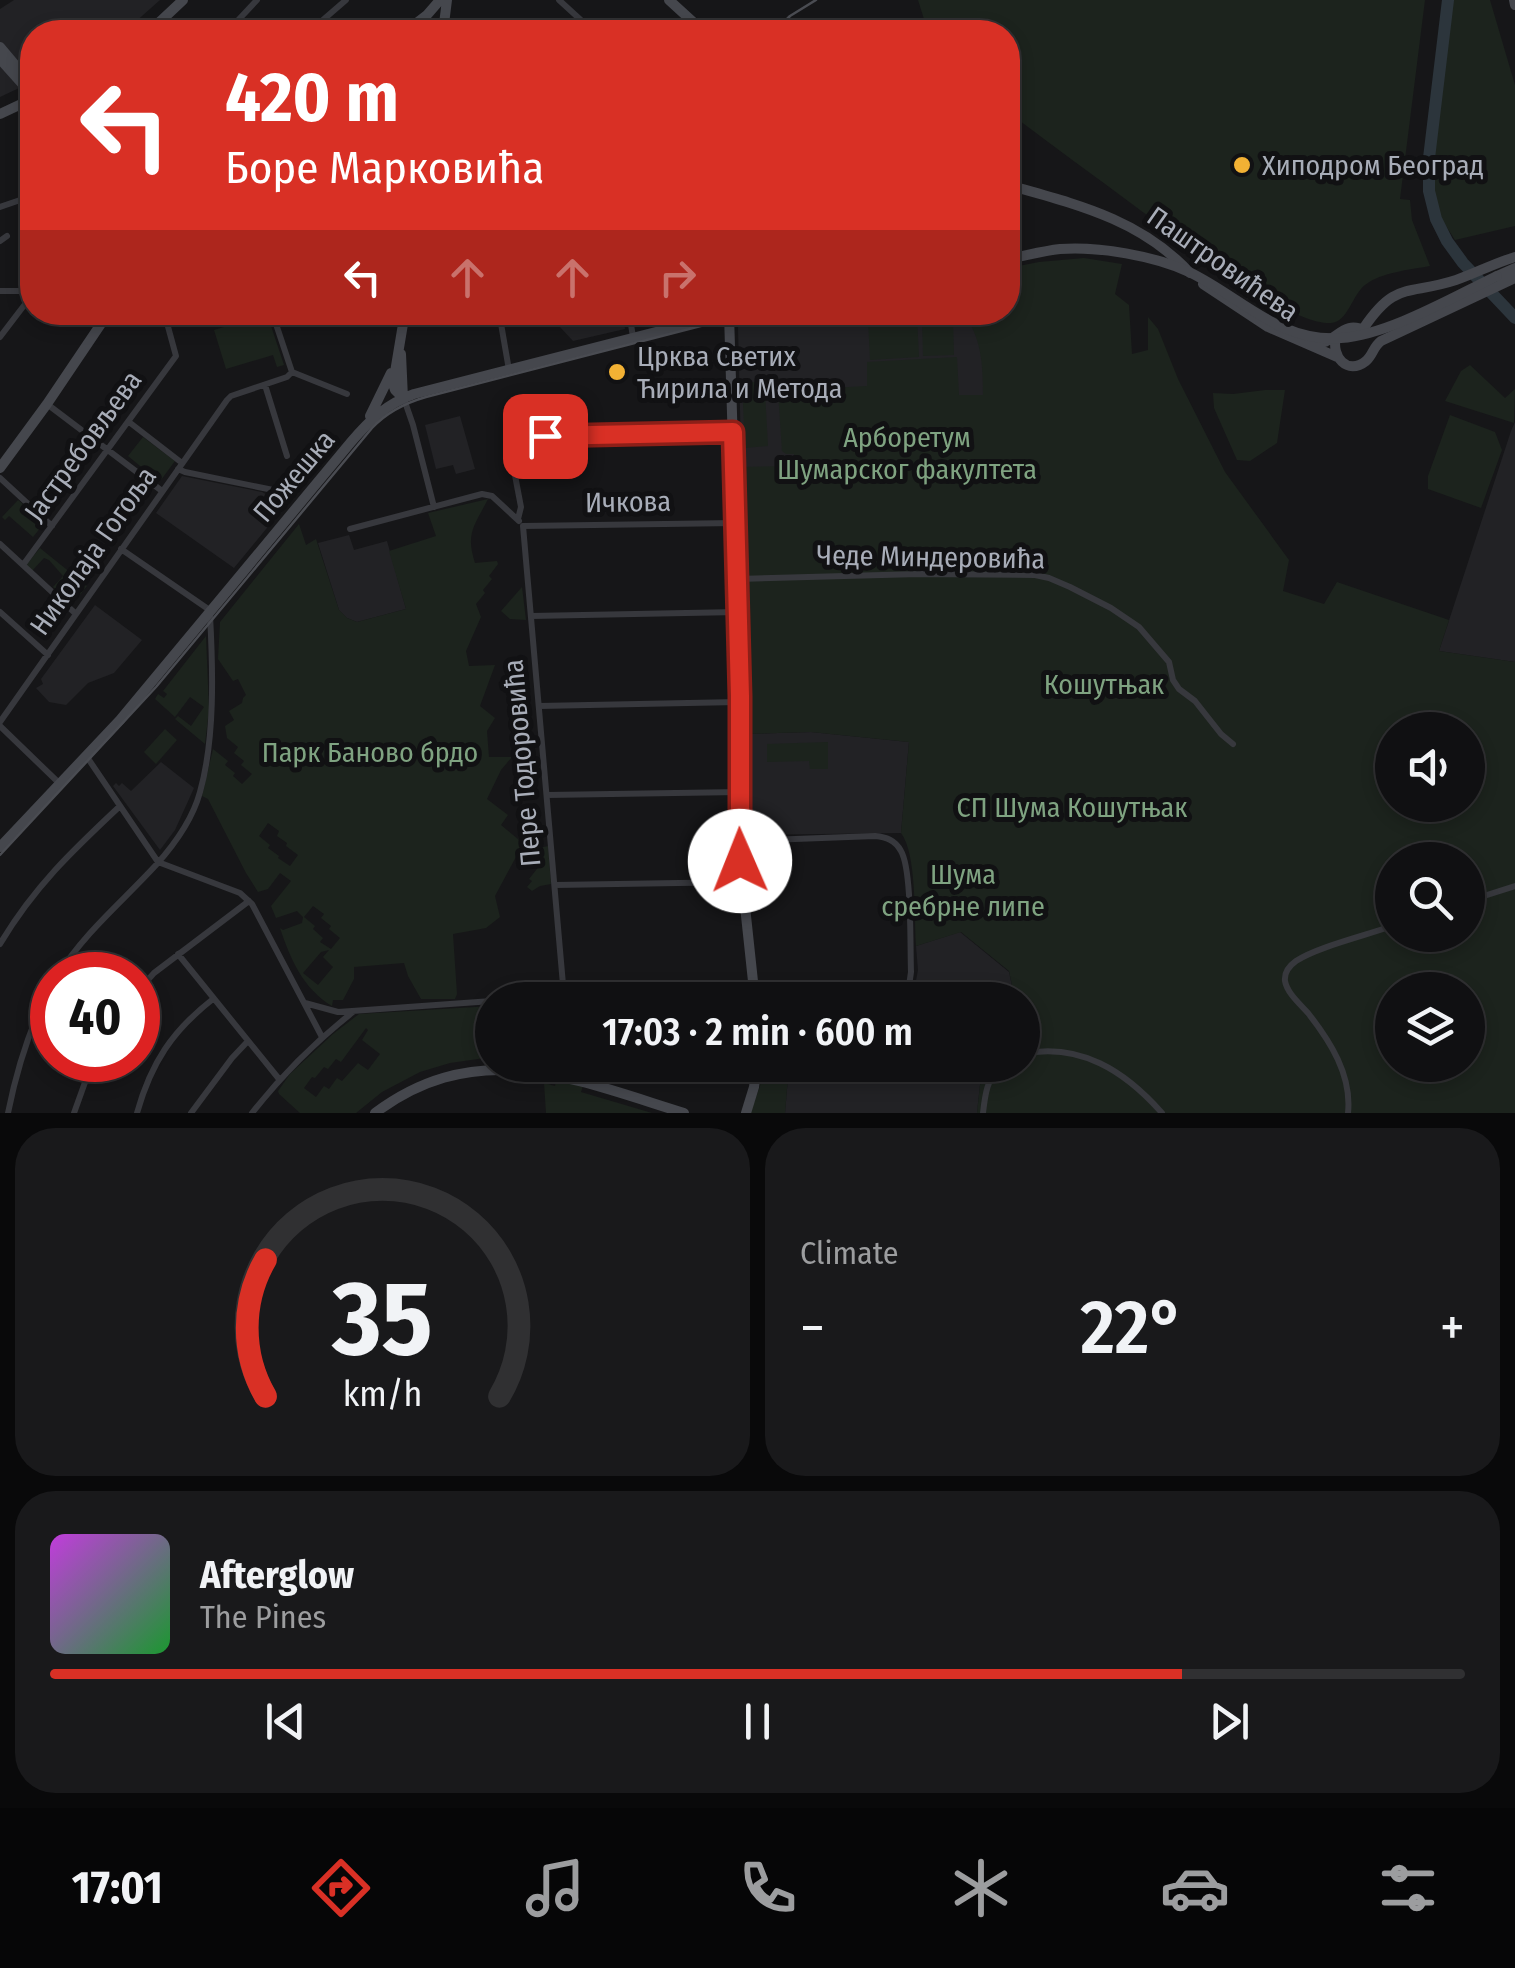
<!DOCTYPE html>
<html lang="en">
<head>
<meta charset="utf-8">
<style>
	body { margin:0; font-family:"Fira Sans Condensed",sans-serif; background:#19191b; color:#f1f3f6; height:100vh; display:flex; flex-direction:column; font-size:38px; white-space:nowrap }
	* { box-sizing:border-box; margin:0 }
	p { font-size:32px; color:#9c9d9f }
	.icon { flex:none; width:55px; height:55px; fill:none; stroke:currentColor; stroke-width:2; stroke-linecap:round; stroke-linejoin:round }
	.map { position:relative; height:1113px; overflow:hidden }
	.details { display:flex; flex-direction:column; gap:15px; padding:15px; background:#09090a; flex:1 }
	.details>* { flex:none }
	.top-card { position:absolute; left:20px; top:20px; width:1000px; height:305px; border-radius:40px; box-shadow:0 5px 15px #0003,0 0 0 2px #303032; background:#d93025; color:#fff; overflow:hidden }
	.controls { position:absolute; left:1375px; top:712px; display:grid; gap:20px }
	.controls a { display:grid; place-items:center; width:110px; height:110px; border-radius:50%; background:#101012; box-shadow:0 5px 15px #0003,0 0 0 2px #303032; font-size:50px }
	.speed { position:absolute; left:30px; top:952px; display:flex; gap:20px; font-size:50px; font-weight:700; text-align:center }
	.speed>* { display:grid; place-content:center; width:130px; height:130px; border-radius:50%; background:#101012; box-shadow:0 5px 15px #0003,0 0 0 2px #303032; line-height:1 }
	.speed .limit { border:15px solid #d22; background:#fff; color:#111 }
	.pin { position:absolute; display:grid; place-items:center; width:85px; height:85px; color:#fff; margin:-42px; border-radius:20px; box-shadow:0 5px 15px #0006 }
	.me { position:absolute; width:110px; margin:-55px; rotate:359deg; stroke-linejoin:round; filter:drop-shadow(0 0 8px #0008) }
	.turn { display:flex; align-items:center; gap:35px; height:210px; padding:0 40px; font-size:45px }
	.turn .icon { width:130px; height:130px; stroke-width:2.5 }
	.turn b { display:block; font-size:70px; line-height:85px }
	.lanes { display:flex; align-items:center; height:95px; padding:0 40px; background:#0003; justify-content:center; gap:50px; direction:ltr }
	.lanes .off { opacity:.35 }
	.big { font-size:75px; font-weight:600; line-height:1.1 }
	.details .widget { flex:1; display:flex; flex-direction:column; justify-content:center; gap:15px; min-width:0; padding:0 35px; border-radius:40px; background:#19191b }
	.details .dial { align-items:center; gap:0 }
	.dial svg { height:260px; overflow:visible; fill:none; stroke:#303032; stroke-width:7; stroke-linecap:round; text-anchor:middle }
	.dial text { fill:#f1f3f6; stroke:none }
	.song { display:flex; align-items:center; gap:30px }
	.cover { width:120px; height:120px; border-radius:15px; background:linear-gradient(135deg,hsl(290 70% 55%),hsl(130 70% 35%)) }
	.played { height:10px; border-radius:5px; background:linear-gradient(90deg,#d93025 80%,#303032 80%) }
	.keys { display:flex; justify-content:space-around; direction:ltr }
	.heat { display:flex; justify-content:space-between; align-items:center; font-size:55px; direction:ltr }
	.details .tiles { flex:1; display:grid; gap:15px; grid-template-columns:1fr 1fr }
	.widget:last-child { grid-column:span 2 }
	.trip { position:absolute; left:475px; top:982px; width:565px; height:100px; border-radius:50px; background:#101012; box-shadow:0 5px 15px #0003,0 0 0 2px #303032; font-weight:600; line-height:100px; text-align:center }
	.tabs { display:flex; height:160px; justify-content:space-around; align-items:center; background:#060607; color:#9c9d9f }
	.tabs .icon { width:70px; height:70px }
	.tabs .active { color:#d93025 }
	.tabs b { font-size:45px; color:#f1f3f6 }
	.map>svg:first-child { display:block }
	.built { fill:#222225 }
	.green { fill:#1c231d; fill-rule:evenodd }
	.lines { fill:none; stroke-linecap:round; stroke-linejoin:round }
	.river { stroke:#2c353c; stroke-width:12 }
	.street { stroke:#37383d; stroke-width:6 }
	.secondary { stroke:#45474d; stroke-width:10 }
	.tram { stroke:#4a4c52; stroke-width:2.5 }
	.secondary-bridge { stroke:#45474d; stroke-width:10 }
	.route-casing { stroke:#8d1f18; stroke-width:25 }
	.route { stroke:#d93025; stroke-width:18 }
	.poi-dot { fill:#f2b134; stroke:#111113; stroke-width:4 }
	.labels { text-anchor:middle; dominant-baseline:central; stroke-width:10; stroke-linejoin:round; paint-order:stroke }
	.poi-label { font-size:28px; fill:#a8adb8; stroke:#111113; text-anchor:start }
	.street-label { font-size:28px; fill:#a8adb8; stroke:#111113 }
	.park-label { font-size:28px; fill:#7fa381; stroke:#111113 }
</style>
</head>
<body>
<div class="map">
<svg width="1515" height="1113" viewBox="0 0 1515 1113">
	<rect width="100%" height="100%" fill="#161618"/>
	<path class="built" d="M 14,0 L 160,0 L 124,32 L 32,32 L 32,82 L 0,97 L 0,9 Z
		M 1008,312 L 1089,328 L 744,575 L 738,327 L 792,313 Z
		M 547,313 L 622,313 L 625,329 L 573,341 Z
		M 460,416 L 475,469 L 456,474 L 453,465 L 436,469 L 425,425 Z
		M 1515,422 L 1515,662 L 1439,651 L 1511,431 Z
		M 182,476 L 262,492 L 279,502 L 280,512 L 234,568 L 156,513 Z
		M 349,535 L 354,550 L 387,541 L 406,609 L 357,622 L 347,618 L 339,610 L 318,543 Z
		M 95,605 L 142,640 L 114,673 L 88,683 L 66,705 L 49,702 L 36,688 L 43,684 L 41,679 Z
		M 811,732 L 909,742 L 901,833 L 748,835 L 746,734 Z
		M 161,762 L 194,788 L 175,830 L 160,850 L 113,786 L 116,783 L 119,786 L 122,783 L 131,791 Z
		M 960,932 L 1009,972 L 1015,1000 L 908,1000 L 915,986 L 918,970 L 916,946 Z
		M 789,1065 L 992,1065 L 980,1085 L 977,1113 L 785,1113 Z"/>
	<path class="green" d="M 918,0 L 1425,0 L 1400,199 L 1410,200 L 1412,220 L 1430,266 C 1409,270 1382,272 1365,285 C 1352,295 1348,322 1331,323 C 1288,326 1173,234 1136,207 C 1093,175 1050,144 1008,112 L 1008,32 L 928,32 Z
		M 1452,0 L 1490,0 L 1515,85 L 1515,226 L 1455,240 L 1433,206 L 1435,133 Z
		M 1084,258 L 1122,264 L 1115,294 L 1129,305 L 1132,354 L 1148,350 L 1148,317 L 1158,329 L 1178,379 L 1225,472 L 1289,560 L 1283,591 L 1324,604 L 1337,582 L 1449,620 L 1439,651 L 1515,662 L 1515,1113 L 977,1113 L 980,1085 L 990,1066 L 1022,1065 L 1023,1043 L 1025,1041 L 1023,1031 L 1022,1000 L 1015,1000 L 1009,971 L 961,932 L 916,946 C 914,918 917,854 901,833 L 909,742 L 811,732 L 746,734 L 741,467 L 795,466 L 794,454 L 786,454 L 782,451 L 778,391 L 867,386 L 867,362 L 957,357 L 959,395 L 983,395 C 983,367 982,335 962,313 L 1008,312 L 1008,268 L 1039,262 ZM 1392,730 L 1468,730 L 1468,805 L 1392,805 ZM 1392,860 L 1468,860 L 1468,935 L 1392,935 ZM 1392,990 L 1468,990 L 1468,1065 L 1392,1065 Z
		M 267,314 L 284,365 L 277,367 L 273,355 L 226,369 L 214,330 Z
		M 917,317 L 919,357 L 870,360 L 868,319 Z
		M 953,319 L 954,355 L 923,356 L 922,320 Z
		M 1470,365 L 1505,398 L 1515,389 L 1514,423 L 1445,401 L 1461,371 Z
		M 742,382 L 759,382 L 760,392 L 765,392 L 768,446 L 745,448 Z
		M 1265,390 L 1285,390 L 1277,443 L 1250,461 L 1237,460 L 1214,408 L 1213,393 L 1233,394 Z
		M 1450,415 L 1495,432 L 1502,450 L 1481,508 L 1428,489 L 1428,476 Z
		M 143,437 L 175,461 L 161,480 L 157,480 L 128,456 Z
		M 488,499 C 475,525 465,533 475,563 L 497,561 L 498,564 L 489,576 L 492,579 L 483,590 L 485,593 L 476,604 L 481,617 L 466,651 L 469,666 L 495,665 L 480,706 L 495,718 L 487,731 L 489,757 L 512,757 L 501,770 L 487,799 L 508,815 L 501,825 L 531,850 L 548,846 L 551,884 L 540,886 L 532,891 L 527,887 L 532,881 L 529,879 L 540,865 L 528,851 L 517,855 L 495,896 L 500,917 L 486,928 L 453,934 L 457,994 L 455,999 L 421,999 L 408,976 L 404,963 L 354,967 L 354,979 L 343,1000 L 333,1000 L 332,1006 C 303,989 290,958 280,928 L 283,930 L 302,923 L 303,917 L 297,911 L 276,918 L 271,906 L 291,881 L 280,873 L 268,889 L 258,892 L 246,873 L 208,799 L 202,796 L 213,749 L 228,761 L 225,765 L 235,773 L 233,776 L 242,784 L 252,774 L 241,765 L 244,761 L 234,753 L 238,747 L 227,738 L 225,726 L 234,720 L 229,711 L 242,703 L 243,698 L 246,695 L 238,679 L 233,681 L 218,659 L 220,622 L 299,524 L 306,545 L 316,539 L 339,610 L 347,618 L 357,622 L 406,609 L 389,551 L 436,536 L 428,513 ZM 268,823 L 279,831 L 277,836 L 287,843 L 286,846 L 298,855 L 290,866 L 278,858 L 279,856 L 268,848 L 270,845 L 259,836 ZM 313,906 L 324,914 L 321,918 L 331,926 L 329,929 L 340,938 L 331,949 L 320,942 L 323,938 L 313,929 L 315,926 L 304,917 ZM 329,950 L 323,957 L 333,967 L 318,985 L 303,973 L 321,952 Z
		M 18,500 L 45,522 L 33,537 L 9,516 L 5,520 L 2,517 Z
		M 40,548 L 87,586 L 76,600 L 68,600 L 53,587 L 63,576 L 49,560 L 44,558 L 32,571 L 26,565 Z
		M 522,587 L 526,620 L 510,619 L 501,611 Z
		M 206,636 L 209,710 L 205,744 L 175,719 L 178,716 L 191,726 L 204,707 L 190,697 L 175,717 L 155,699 L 158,694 L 164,698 L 167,694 L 163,691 Z
		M 165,729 L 177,740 L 156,764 L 144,752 Z
		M 828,742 L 828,769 L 810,769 L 809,761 L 767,762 L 767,744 Z
		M 492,1006 L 492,1057 L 450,1063 L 420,1072 L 382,1092 L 356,1113 L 300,1113 L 279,1094 L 278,1091 L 290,1074 L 333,1034 L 359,1014 ZM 366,1028 L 368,1030 L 362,1040 L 380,1054 L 368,1070 L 358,1063 L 342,1081 L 337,1078 L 329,1089 L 324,1086 L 316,1097 L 304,1088 L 312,1077 L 315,1078 L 324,1067 L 328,1069 L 336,1059 L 341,1062 Z
		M 563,1065 L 585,1065 L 592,1070 L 597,1065 L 629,1065 L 635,1068 L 627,1082 Z
		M 763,1065 L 789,1065 L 785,1113 L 750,1113 L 760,1086 Z
		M 556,1079 L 583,1086 L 581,1092 L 652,1113 L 546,1113 L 544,1083 L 555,1086 Z"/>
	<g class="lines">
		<path class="river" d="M 1448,0 L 1429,158 L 1429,191 L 1436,219 L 1447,241 L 1463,263 L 1515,318"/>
		<path class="street" d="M 559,0 L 594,32
			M 444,23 L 462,32
			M 227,32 L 257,0
			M 309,32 L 346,0
			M 0,207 L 32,196
			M 0,241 L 7,236
			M 0,291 L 32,291
			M 89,312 L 99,325
			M 272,312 L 292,372
			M 499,312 L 509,370
			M 629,312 L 633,337
			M 0,337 L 32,295
			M 292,372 L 347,394
			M 265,385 L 287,456
			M 404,399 L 413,425 L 434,507
			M 47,404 L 162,491
			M 129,422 L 182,463
			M 178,469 L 185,472 L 278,491
			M 0,478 L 52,526
			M 518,519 L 521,507 L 510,449 L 511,445 L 519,438 L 732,432
			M 523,526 L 564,996
			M 523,526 L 735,523
			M 350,529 L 482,494 L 492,496 L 519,521
			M 0,544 L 76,614
			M 121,549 L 211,611
			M 23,565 L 176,356 L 164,312
			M 738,579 L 919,574 L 1035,575 L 1049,578 L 1070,587 L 1111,608 L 1139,627 L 1169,662 L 1173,680 L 1179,689 L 1195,701 L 1221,734 L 1233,744
			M 0,612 L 48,655
			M 531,616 L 738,612
			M 539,706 L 738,702
			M 0,722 L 227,400 L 231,396 L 287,377 L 292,372
			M 0,726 L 59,783
			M 87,757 L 158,862 L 240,893 L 252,904 L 322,1037
			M 547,795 L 740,792
			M 741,841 L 875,836 C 886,837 895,840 901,851 C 912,870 910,946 911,972 L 909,986 L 902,1000
			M 555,885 L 741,882
			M 1468,901 L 1515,886
			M 0,944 C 34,887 72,851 120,806
			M 178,954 L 279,1079
			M 58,975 C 85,932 122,902 156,865 C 174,845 193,818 200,792 C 215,739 213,670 210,615
			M 138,991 L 154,973 L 249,901
			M 512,1000 L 754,983
			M 305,1003 L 338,1012 L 492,1001
			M 1022,1054 C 1080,1042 1125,1071 1162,1113
			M 8,1113 C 17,1068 31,1024 52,984
			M 74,1113 L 93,1060
			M 137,1113 C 151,1063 172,1031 213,999
			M 191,1113 L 232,1058 L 248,1041
			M 252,1113 C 282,1075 315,1042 353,1012
			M 983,1113 C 985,1095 987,1078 1001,1065
			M 1348,1113 C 1352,1075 1330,1041 1308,1013 C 1300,1004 1287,993 1285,981 C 1284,972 1289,966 1296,961 C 1317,947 1367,935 1392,926"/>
		<path class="secondary" d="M 669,0 L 704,32
			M 1514,0 L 1515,5
			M 416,28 L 430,23 L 444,23
			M 149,32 L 183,0
			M 405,32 L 427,15 L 440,0
			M 443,32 L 447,0
			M 0,47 L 32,85
			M 0,59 L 25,87 L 32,92
			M 0,114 L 32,99
			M 1008,185 C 1075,204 1141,219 1190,273
			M 1497,276 L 1515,268
			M 1203,284 L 1268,327 L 1337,357
			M 729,314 L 738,612 L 741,869 L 755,1000
			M 1363,329 C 1396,280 1407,296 1456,280 C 1476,273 1495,263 1515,257
			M 1336,337 C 1331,356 1347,376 1366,361 C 1373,355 1373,347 1381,341 L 1515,278
			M 1310,344 C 1338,346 1340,318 1366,331
			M 401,354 L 403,398
			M 403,398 L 395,390 L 393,384 L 405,312
			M 370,416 L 391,373
			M 0,468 L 47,404 L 109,312
			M 0,847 L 120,720 L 351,442 C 370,420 386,404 414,394 L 734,312
			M 375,1113 C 478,1036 574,1079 684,1113
			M 746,1113 L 754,1087 L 757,1065"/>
		<path class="tram" d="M 774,32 L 790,16 L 816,0
			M 0,855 L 156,687 L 372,428 C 387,412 405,403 426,397 L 755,312"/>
		<path class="secondary-bridge" d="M 1008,259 C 1025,256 1042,251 1060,249 C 1098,246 1155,256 1189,272 C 1240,296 1279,343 1341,338 C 1388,335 1453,297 1497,276"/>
	</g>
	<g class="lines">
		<defs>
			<path id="route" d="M 545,436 L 733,432 L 740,696 L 740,861"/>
		</defs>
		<use href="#route" class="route-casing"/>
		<use href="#route" class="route"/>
	</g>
	<g class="poi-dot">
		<circle cx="1242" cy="165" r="10"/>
		<circle cx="617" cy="372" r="10"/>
	</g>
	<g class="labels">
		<g class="poi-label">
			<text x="1262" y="165">Хиподром Београд</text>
			<text x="637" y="356">Црква Светих<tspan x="637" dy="32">Ћирила и Метода</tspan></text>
		</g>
		<g class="street-label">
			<text transform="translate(1223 264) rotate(35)">Паштровићева</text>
			<text transform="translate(83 446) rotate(-54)">Јастребовљева</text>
			<text transform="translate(294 476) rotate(-50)">Пожешка</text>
			<text transform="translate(628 502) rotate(-1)">Ичкова</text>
			<text transform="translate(93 551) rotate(-55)">Николаја Гогоља</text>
			<text transform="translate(931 557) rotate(1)">Чеде Миндеровића</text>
			<text transform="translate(522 763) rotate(-95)">Пере Тодоровића</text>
		</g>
		<g class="park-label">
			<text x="907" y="437">Арборетум<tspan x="907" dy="32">Шумарског факултета</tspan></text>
			<text x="1104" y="684">Кошутњак</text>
			<text x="370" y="752">Парк Баново брдо</text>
			<text x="1072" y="807">СП Шума Кошутњак</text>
			<text x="963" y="874">Шума<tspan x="963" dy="32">сребрне липе</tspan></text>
		</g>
	</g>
</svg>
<div class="controls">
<a><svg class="icon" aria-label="sound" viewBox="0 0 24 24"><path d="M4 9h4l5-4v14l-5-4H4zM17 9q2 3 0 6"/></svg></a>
<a><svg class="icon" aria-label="search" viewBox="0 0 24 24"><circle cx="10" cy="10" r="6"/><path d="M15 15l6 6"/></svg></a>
<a><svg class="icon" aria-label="layers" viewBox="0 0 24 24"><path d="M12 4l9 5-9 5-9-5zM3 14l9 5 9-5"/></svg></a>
</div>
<div class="speed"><div class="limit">40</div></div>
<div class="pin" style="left:545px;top:436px;background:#d93025"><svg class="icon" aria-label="arrive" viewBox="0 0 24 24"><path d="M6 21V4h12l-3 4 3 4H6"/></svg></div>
<svg class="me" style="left:740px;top:861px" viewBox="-20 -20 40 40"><circle r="19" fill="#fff"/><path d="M0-13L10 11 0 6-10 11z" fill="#d93025"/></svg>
<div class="trip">17:03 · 2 min · 600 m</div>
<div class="top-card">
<div class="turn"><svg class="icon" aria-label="left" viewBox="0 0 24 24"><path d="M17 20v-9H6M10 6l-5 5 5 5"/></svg><div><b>420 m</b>Боре Марковића</div></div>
<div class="lanes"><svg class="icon" aria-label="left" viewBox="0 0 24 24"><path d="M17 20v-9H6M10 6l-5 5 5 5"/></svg><svg class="icon off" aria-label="ahead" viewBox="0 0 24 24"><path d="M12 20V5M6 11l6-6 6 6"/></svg><svg class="icon off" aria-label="ahead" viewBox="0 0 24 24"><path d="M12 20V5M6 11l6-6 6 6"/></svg><svg class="icon off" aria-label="right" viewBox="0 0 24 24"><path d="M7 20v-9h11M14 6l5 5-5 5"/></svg></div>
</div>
</div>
<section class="details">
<div class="tiles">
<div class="widget dial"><svg viewBox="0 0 100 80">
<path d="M14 69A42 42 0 1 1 86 69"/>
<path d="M14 69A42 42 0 0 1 14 27" stroke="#d93025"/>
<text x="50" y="56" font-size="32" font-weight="700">35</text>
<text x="50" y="72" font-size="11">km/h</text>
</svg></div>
<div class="widget"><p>Climate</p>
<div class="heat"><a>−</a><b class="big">22°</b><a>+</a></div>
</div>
<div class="widget">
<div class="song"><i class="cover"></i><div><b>Afterglow</b><p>The Pines</p></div></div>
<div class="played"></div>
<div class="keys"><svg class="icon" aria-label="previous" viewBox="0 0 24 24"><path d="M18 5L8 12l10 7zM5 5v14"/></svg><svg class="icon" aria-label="pause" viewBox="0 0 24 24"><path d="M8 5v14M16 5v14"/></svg><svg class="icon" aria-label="next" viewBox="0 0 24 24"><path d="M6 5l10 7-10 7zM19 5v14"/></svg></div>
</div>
</div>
</section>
<nav class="tabs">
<b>17:01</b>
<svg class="icon active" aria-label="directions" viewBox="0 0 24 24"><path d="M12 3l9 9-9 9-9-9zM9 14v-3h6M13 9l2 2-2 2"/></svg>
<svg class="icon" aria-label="music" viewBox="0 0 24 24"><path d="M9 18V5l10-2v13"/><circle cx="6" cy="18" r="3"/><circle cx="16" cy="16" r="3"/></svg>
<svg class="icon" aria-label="phone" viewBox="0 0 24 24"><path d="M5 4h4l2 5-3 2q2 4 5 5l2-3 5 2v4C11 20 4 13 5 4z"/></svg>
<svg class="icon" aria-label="climate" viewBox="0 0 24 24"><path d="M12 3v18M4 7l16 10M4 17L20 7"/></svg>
<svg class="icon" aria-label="car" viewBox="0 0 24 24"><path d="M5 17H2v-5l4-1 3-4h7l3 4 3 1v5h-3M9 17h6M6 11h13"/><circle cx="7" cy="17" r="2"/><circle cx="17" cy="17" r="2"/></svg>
<svg class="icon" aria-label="filters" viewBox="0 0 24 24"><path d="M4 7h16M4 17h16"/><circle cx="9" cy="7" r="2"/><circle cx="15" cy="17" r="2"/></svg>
</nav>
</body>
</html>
